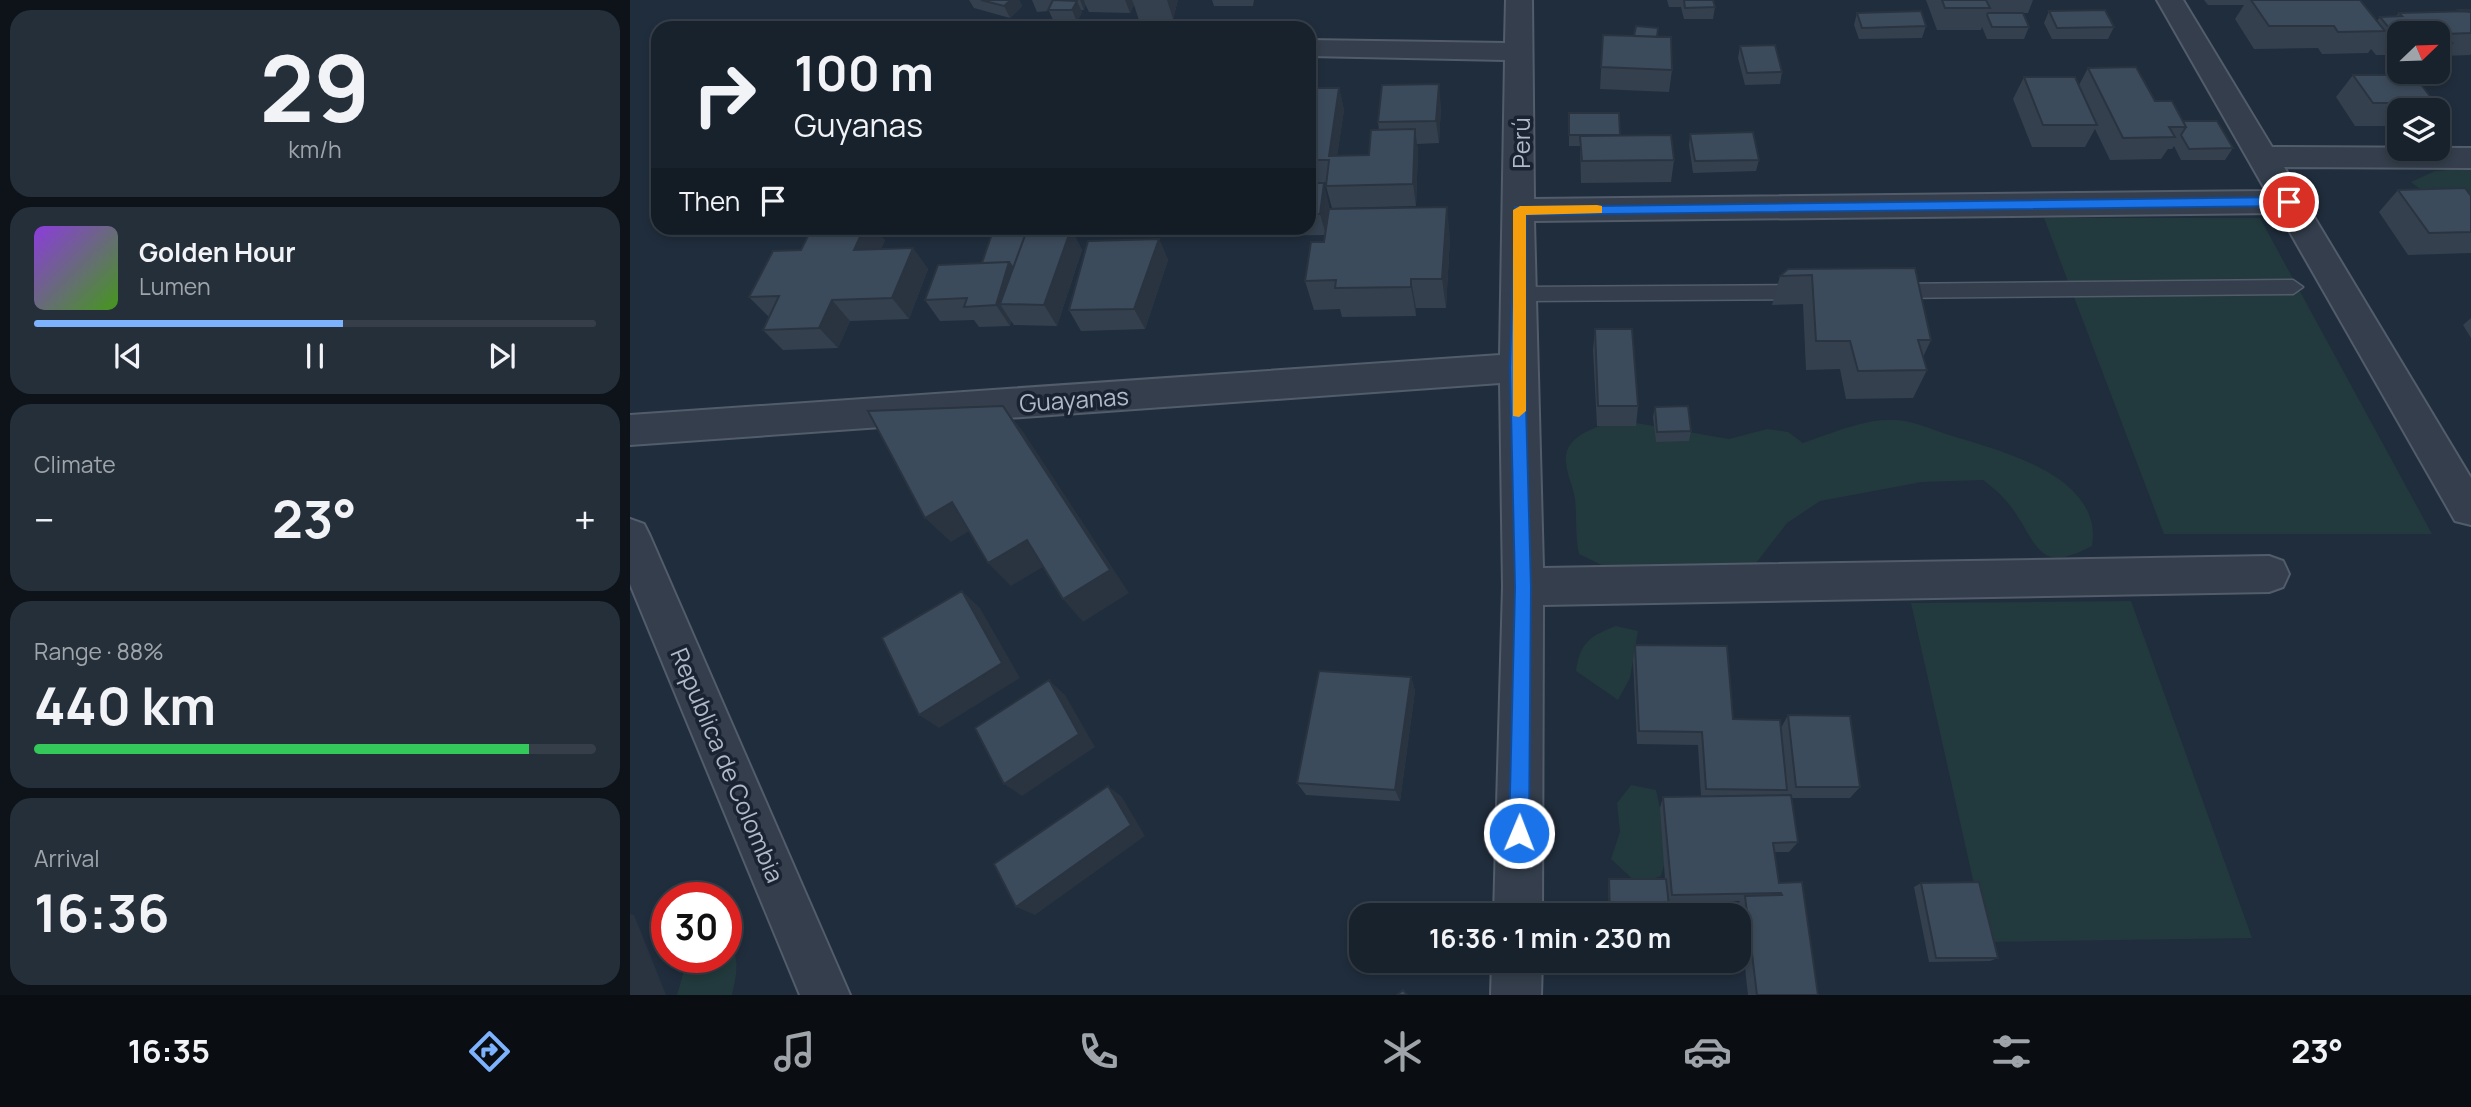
<!DOCTYPE html>
<html lang="en">
<head>
<meta charset="utf-8">
<style>
	body { margin:0; font-family:Manrope,sans-serif; background:#252f39; color:#f1f3f6; height:100vh; display:flex; flex-direction:column; font-size:26px; white-space:nowrap }
	* { box-sizing:border-box; margin:0 }
	p { font-size:23px; color:#9fa4aa }
	.icon { flex:none; width:38px; height:38px; fill:none; stroke:currentColor; stroke-width:2; stroke-linecap:round; stroke-linejoin:round }
	.map { position:relative; flex:1; overflow:hidden }
	.drawer { display:flex; flex-direction:column; gap:10px; padding:10px; background:#0d1319; width:630px }
	.drawer>* { flex:none }
	.top-card { position:absolute; left:21px; top:21px; width:665px; height:214px; border-radius:21px; box-shadow:0 4px 10px #0003,0 0 0 2px #363f49; background:#18222d; color:#f1f3f6; overflow:hidden }
	.needle { width:46px; rotate:67deg }
	.tools { position:absolute; left:1757px; top:21px; display:grid; gap:14px }
	.tools a { display:grid; place-items:center; width:63px; height:63px; border-radius:14px; background:#18222d; box-shadow:0 4px 10px #0003,0 0 0 2px #363f49; font-size:35px }
	.speed { position:absolute; left:21px; top:882px; display:flex; gap:14px; font-size:35px; font-weight:700; text-align:center }
	.speed>* { display:grid; place-content:center; width:91px; height:91px; border-radius:50%; background:#18222d; box-shadow:0 4px 10px #0003,0 0 0 2px #363f49; line-height:1 }
	.speed .limit { border:10px solid #d22; background:#fff; color:#111 }
	.pin { position:absolute; display:grid; place-items:center; width:60px; height:60px; color:#fff; margin:-30px; border:4px solid #fff; border-radius:50%; box-shadow:0 2px 7px #0007 }
	.me { position:absolute; width:77px; margin:-38px; rotate:1deg; stroke-linejoin:round; filter:drop-shadow(0 0 5px #0008) }
	.turn { display:flex; align-items:center; gap:24px; height:147px; padding:0 28px; font-size:32px }
	.turn .icon { width:91px; height:91px; stroke-width:2.5 }
	.turn b { display:block; font-size:49px; line-height:60px }
	.then { display:flex; align-items:center; height:66px; padding:0 28px; background:#0003; gap:14px; font-size:26px }
	.big { font-size:52px; font-weight:700; line-height:1.1 }
	.drawer .tile { flex:1; display:flex; flex-direction:column; justify-content:center; gap:10px; min-width:0; padding:0 24px; border-radius:21px; background:#252f39 }
	.drawer .dial { align-items:center; gap:0 }
	.dial b { font-size:91px; line-height:1 }
	.song { display:flex; align-items:center; gap:21px }
	.cover { width:84px; height:84px; border-radius:10px; background:linear-gradient(135deg,hsl(270 70% 55%),hsl(100 70% 35%)) }
	.played { height:7px; border-radius:4px; background:linear-gradient(90deg,#7db2ff 55%,#363f49 55%) }
	.keys { display:flex; justify-content:space-around; direction:ltr }
	.heat { display:flex; justify-content:space-between; align-items:center; font-size:38px; direction:ltr }
	.charge { height:10px; border-radius:5px; background:linear-gradient(90deg,#34c759 88%,#363f49 0) }
	.trip { position:absolute; left:719px; top:903px; width:402px; height:70px; border-radius:21px; background:#18222d; box-shadow:0 4px 10px #0003,0 0 0 2px #363f49; font-weight:700; line-height:70px; text-align:center }
	.menu { display:flex; height:112px; justify-content:space-around; align-items:center; background:#0a0e12; color:#9fa4aa }
	.menu .icon { width:49px; height:49px }
	.menu .current { color:#7db2ff }
	.menu b { font-size:32px; color:#f1f3f6 }
	main { display:flex; flex:1; min-height:0 }
	.map>svg:first-child { display:block }
	.green { fill:#223a3d }
	.lines { fill:none; stroke-linecap:round; stroke-linejoin:round }
	.service-casing { stroke:#525c6a; stroke-width:3 }
	.minor-casing { stroke:#525c6a; stroke-width:4 }
	.tertiary-casing { stroke:#525c6a; stroke-width:4 }
	.service { fill:#343e4c; fill-rule:evenodd }
	.minor { fill:#343e4c; fill-rule:evenodd }
	.tertiary { fill:#343e4c; fill-rule:evenodd }
	.wall { fill:#34404e }
	.shaded-wall { fill:#2a3440 }
	.building { fill:#3c4b5b; stroke:#2a3440; stroke-width:2 }
	.route { fill:#1a73e8; stroke:#114b97; stroke-width:2 }
	.slow { fill:#f59e0b }
	.labels { text-anchor:middle; dominant-baseline:central; stroke-width:7; stroke-linejoin:round; paint-order:stroke }
	.street-label { font-size:24px; fill:#afb9c8; stroke:#1a2331 }
</style>
</head>
<body>
<main>
<section class="drawer">
<div class="tile dial"><b>29</b><p>km/h</p></div>
<div class="tile">
<div class="song"><i class="cover"></i><div><b>Golden Hour</b><p>Lumen</p></div></div>
<div class="played"></div>
<div class="keys"><svg class="icon" aria-label="previous" viewBox="0 0 24 24"><path d="M18 5L8 12l10 7zM5 5v14"/></svg><svg class="icon" aria-label="pause" viewBox="0 0 24 24"><path d="M8 5v14M16 5v14"/></svg><svg class="icon" aria-label="next" viewBox="0 0 24 24"><path d="M6 5l10 7-10 7zM19 5v14"/></svg></div>
</div>
<div class="tile"><p>Climate</p>
<div class="heat"><a>−</a><b class="big">23°</b><a>+</a></div>
</div>
<div class="tile"><p>Range · 88%</p><b class="big">440 km</b><div class="charge"></div></div>
<div class="tile"><p>Arrival</p><b class="big">16:36</b></div>
</section>
<div class="map">
<svg width="1841" height="995" viewBox="0 0 1841 995">
	<rect width="100%" height="100%" fill="#202d3c"/>
	<path class="green" d="M 1841,168 L 1841,211 L 1811,205 L 1781,182 L 1805,171 Z
		M 1414,218 L 1630,218 L 1802,534 L 1534,534 Z
		M 989,420 L 1099,439 L 1137,429 L 1158,432 L 1173,443 C 1203,433 1236,418 1267,420 C 1283,421 1303,430 1319,435 C 1369,450 1474,476 1462,546 C 1409,574 1409,547 1384,511 C 1375,498 1365,489 1353,480 L 1292,482 L 1190,501 L 1157,523 L 1120,571 L 990,574 L 949,554 C 945,536 947,519 945,500 C 944,488 937,476 936,463 C 932,435 969,426 989,420 Z
		M 1501,601 L 1622,938 L 1357,942 L 1281,603 Z
		M 986,626 L 1008,631 L 1000,678 L 988,700 L 946,671 C 950,642 960,636 986,626 Z
		M 1001,785 L 1026,790 L 1039,848 L 1031,876 L 1008,884 L 981,859 L 990,832 L 987,803 Z
		M 96,940 C 112,955 106,976 102,995 L 47,995 L 55,967 L 62,957 L 96,957 Z"/>
	<g class="lines">
		<defs>
			<path id="service" d="M 1663,280 L 1673,287 L 1663,294 L 1260,298 L 1250,291 L 1260,284 Z
				M 1177,285 L 1187,292 L 1177,299 L 889,301 L 879,294 L 889,287 Z"/>
			<path id="minor" d="M 876,0 L 902,0 L 904,199 L 1636,191 L 1527,0 L 1553,0 L 1642,147 L 1841,148 L 1841,168 L 1654,167 L 1841,478 L 1841,525 L 1825,521 L 1649,213 L 904,221 L 913,568 L 1639,556 L 1653,561 L 1659,574 L 1653,587 L 1639,592 L 913,605 L 912,915 L 864,915 L 873,587 L 870,383 L 0,445 L 0,415 L 870,355 L 875,60 L 679,56 L 679,40 L 875,43 Z
				M 862,961 L 912,961 L 911,995 L 861,995 Z"/>
			<path id="tertiary" d="M 0,519 L 14,524 L 20,536 L 220,995 L 170,995 L 0,584 Z"/>
		</defs>
		<use href="#service" class="service-casing"/>
		<use href="#minor" class="minor-casing"/>
		<use href="#tertiary" class="tertiary-casing"/>
		<use href="#service" class="service"/>
		<use href="#minor" class="minor"/>
		<use href="#tertiary" class="tertiary"/>
	</g>
	<path class="wall" d="M 339,0 L 389,0 L 392,6 L 380,18 L 344,8 Z
		M 402,0 L 548,0 L 543,19 L 509,20 L 504,5 L 500,13 L 459,12 L 455,4 L 454,10 L 451,10 L 452,12 L 447,22 L 424,22 L 419,11 L 407,12 Z
		M 582,0 L 624,0 L 623,6 L 584,6 Z
		M 1037,0 L 1083,0 L 1085,7 L 1083,19 L 1054,19 L 1051,7 L 1039,7 Z
		M 1296,0 L 1403,0 L 1398,13 L 1393,13 L 1399,27 L 1394,39 L 1357,39 L 1352,27 L 1351,30 L 1307,30 Z
		M 1574,0 L 1730,0 L 1747,21 L 1750,17 L 1766,16 L 1769,13 L 1827,12 L 1828,10 L 1841,10 L 1841,54 L 1840,55 L 1812,56 L 1808,61 L 1808,33 L 1769,33 L 1769,57 L 1768,55 L 1746,55 L 1741,49 L 1738,53 L 1692,54 L 1688,48 L 1624,49 L 1605,19 L 1614,5 L 1578,5 Z
		M 1419,11 L 1484,27 L 1478,39 L 1422,39 L 1414,23 Z
		M 1227,13 L 1296,26 L 1292,38 L 1229,39 L 1224,25 Z
		M 973,35 L 1028,37 L 1042,70 L 1039,92 L 970,89 Z
		M 1110,46 L 1152,72 L 1150,84 L 1115,85 L 1108,58 Z
		M 1458,68 L 1525,101 L 1553,121 L 1603,148 L 1595,160 L 1551,160 L 1544,146 L 1542,149 L 1538,149 L 1531,159 L 1480,160 L 1465,129 L 1455,147 L 1402,147 L 1383,99 L 1394,77 L 1449,85 Z
		M 1723,75 L 1805,103 L 1799,110 L 1769,110 L 1769,126 L 1725,126 L 1706,97 Z
		M 679,88 L 709,88 L 714,110 L 707,156 L 739,155 L 749,130 L 748,122 L 811,106 L 809,143 L 787,144 L 788,151 L 786,206 L 702,208 L 696,186 L 697,182 L 679,182 Z
		M 939,113 L 1044,160 L 1041,182 L 951,183 L 950,146 L 939,146 Z
		M 1060,134 L 1129,160 L 1126,171 L 1063,173 L 1059,145 Z
		M 679,183 L 699,205 L 699,209 L 820,237 L 816,308 L 786,308 L 786,316 L 712,317 L 710,309 L 684,310 L 675,281 L 694,242 L 695,235 L 622,236 L 619,228 L 679,228 Z
		M 1768,190 L 1841,196 L 1841,253 L 1778,255 L 1749,212 Z
		M 364,228 L 406,228 L 408,230 L 441,229 L 452,250 L 427,326 L 384,325 L 381,321 L 380,326 L 349,327 L 344,320 L 310,321 L 295,300 L 352,263 Z
		M 529,239 L 538,260 L 515,329 L 451,331 L 439,310 Z
		M 255,240 L 251,249 L 283,248 L 298,269 L 279,319 L 220,321 L 208,348 L 153,350 L 133,330 L 139,317 L 119,297 L 171,250 Z
		M 1285,268 L 1301,340 L 1293,357 L 1297,370 L 1283,398 L 1216,399 L 1210,369 L 1176,370 L 1173,304 L 1142,305 L 1150,276 Z
		M 1841,318 L 1841,338 L 1833,325 Z
		M 965,329 L 1008,406 L 1006,426 L 967,426 L 963,350 Z
		M 1025,407 L 1061,431 L 1059,441 L 1026,442 L 1023,417 Z
		M 1005,645 L 1103,719 L 1151,728 L 1158,715 L 1230,787 L 1220,798 L 1161,798 L 1168,842 L 1159,852 L 1144,852 L 1149,883 L 1188,995 L 1118,995 L 1108,904 L 1110,901 L 1039,903 L 1040,915 L 979,915 L 978,884 L 979,879 L 1035,879 L 1030,808 L 1033,797 L 1071,796 L 1068,745 L 1007,744 L 1003,660 Z
		M 781,677 L 785,691 L 770,801 L 676,795 L 667,783 Z
		M 1291,883 L 1368,958 L 1360,961 L 1299,962 L 1284,887 Z"/>
	<path class="shaded-wall" d="M 379,0 L 389,0 L 392,6 L 380,18 L 374,6 Z
		M 450,0 L 454,0 L 455,4 L 454,10 Z
		M 495,0 L 502,0 L 504,5 L 500,13 Z
		M 537,0 L 548,0 L 543,19 Z
		M 447,1 L 452,12 L 447,22 L 442,10 Z
		M 809,84 L 811,106 L 809,143 L 806,121 Z
		M 709,88 L 714,110 L 704,178 L 699,156 Z
		M 785,129 L 788,151 L 786,206 L 783,184 Z
		M 694,183 L 699,205 L 696,235 L 690,214 Z
		M 817,207 L 820,237 L 816,308 L 812,279 Z
		M 234,228 L 245,228 L 255,240 L 241,271 L 224,250 Z
		M 441,229 L 452,250 L 427,326 L 414,305 Z
		M 529,239 L 538,260 L 515,329 L 504,309 Z
		M 283,248 L 298,269 L 279,319 L 262,298 Z
		M 379,262 L 392,284 L 370,304 L 381,321 L 380,326 L 366,305 Z
		M 781,279 L 786,308 L 786,316 L 781,287 Z
		M 202,300 L 220,321 L 208,348 L 189,328 Z
		M 373,406 L 394,433 L 499,593 L 453,622 L 433,599 Z
		M 322,502 L 346,527 L 321,542 L 295,518 Z
		M 397,540 L 418,564 L 381,586 L 358,563 Z
		M 332,591 L 350,608 L 390,678 L 309,728 L 289,715 Z
		M 781,677 L 785,691 L 770,801 L 765,790 Z
		M 419,680 L 435,695 L 465,747 L 392,796 L 374,784 Z
		M 478,786 L 492,797 L 515,836 L 405,915 L 386,907 Z
		M 0,914 L 4,915 L 36,995 L 0,995 Z"/>
	<path class="building" d="M 351,0 L 381,0 L 374,6 Z
		M 423,0 L 447,1 L 442,10 L 418,10 Z
		M 1054,0 L 1083,0 L 1085,7 L 1055,8 Z
		M 1312,0 L 1356,0 L 1360,8 L 1315,8 Z
		M 1621,0 L 1730,0 L 1755,31 L 1708,32 L 1704,26 L 1639,26 Z
		M 1475,10 L 1484,27 L 1427,28 L 1419,11 Z
		M 1828,10 L 1841,10 L 1841,12 L 1829,11 Z
		M 1291,11 L 1296,26 L 1232,28 L 1227,13 Z
		M 1841,11 L 1841,33 L 1815,34 L 1822,43 L 1808,43 L 1808,33 L 1763,33 L 1750,17 L 1772,16 L 1769,13 Z
		M 1358,13 L 1393,13 L 1399,27 L 1362,27 L 1357,15 Z
		M 1006,26 L 1028,28 L 1027,37 L 1004,36 Z
		M 973,35 L 1041,37 L 1042,70 L 971,67 Z
		M 1145,45 L 1152,72 L 1117,73 L 1110,46 Z
		M 1506,67 L 1525,101 L 1542,101 L 1556,127 L 1539,127 L 1545,137 L 1493,138 L 1458,68 Z
		M 1723,75 L 1784,75 L 1805,103 L 1743,103 Z
		M 1394,77 L 1445,77 L 1467,125 L 1413,125 Z
		M 809,84 L 806,121 L 748,122 L 752,85 Z
		M 679,88 L 709,88 L 699,156 L 739,155 L 741,130 L 785,129 L 783,184 L 696,186 L 699,160 L 679,160 Z
		M 939,113 L 989,113 L 990,135 L 939,135 Z
		M 1553,121 L 1587,121 L 1603,148 L 1559,149 L 1551,135 L 1556,127 Z
		M 1123,132 L 1129,160 L 1065,161 L 1060,134 Z
		M 1041,135 L 1044,160 L 952,161 L 950,136 Z
		M 679,183 L 694,183 L 690,214 L 679,214 Z
		M 1835,188 L 1841,196 L 1841,232 L 1799,233 L 1768,190 Z
		M 817,207 L 812,279 L 781,279 L 781,287 L 705,288 L 706,280 L 675,281 L 681,242 L 694,242 L 699,209 Z
		M 182,228 L 234,228 L 224,250 L 283,248 L 262,298 L 202,300 L 189,328 L 133,330 L 149,296 L 119,297 L 143,251 L 171,250 Z
		M 364,228 L 405,228 L 405,230 L 397,230 L 383,268 L 379,262 L 352,263 Z
		M 441,229 L 414,305 L 370,304 L 397,230 Z
		M 529,239 L 504,309 L 439,310 L 458,241 Z
		M 379,262 L 366,305 L 334,307 L 337,298 L 295,300 L 308,265 Z
		M 1285,268 L 1301,340 L 1288,340 L 1297,370 L 1228,371 L 1220,341 L 1186,341 L 1182,275 L 1150,276 L 1158,269 Z
		M 965,329 L 1002,329 L 1008,406 L 968,406 Z
		M 373,406 L 480,570 L 433,599 L 397,540 L 358,563 L 322,502 L 295,518 L 238,411 Z
		M 1058,406 L 1061,431 L 1027,432 L 1025,407 Z
		M 332,591 L 372,663 L 289,715 L 252,638 Z
		M 1005,645 L 1097,646 L 1103,719 L 1150,720 L 1157,790 L 1076,789 L 1072,732 L 1009,731 Z
		M 689,671 L 781,677 L 765,790 L 667,783 Z
		M 419,680 L 449,734 L 374,784 L 345,728 Z
		M 1158,715 L 1220,716 L 1230,787 L 1166,787 Z
		M 478,786 L 501,825 L 386,907 L 364,864 Z
		M 1161,795 L 1168,842 L 1143,843 L 1149,883 L 1172,882 L 1188,995 L 1127,995 L 1115,896 L 1152,895 L 1151,893 L 1042,895 L 1033,797 Z
		M 979,879 L 1036,879 L 1040,915 L 980,915 Z
		M 1349,882 L 1368,958 L 1306,958 L 1291,883 Z
		M 773,990 L 777,995 L 767,995 Z"/>
	<path class="route" d="M 1659,197 L 1665,202 L 1659,206 L 896,215 L 895,368 L 901,587 L 899,833 L 896,840 L 889,843 L 882,840 L 879,833 L 885,587 L 880,368 L 885,207 Z"/>
	<path class="slow" d="M 967,205 L 972,206 L 972,213 L 896,215 L 896,411 L 889,417 L 883,416 L 883,210 L 890,206 Z"/>
	<g class="labels">
		<g class="street-label">
			<text transform="translate(890 143) rotate(-90)">Perú</text>
			<text transform="translate(444 399) rotate(-4)">Guayanas</text>
			<text transform="translate(98 765) rotate(67)">Republica de Colombia</text>
		</g>
	</g>
</svg>
<div class="tools">
<a><svg class="needle" viewBox="-14 -14 28 28"><path d="M0-13l5 13h-10z" fill="#e53935"/><path d="M0 13l5-13h-10z" fill="#9fa4aa"/></svg></a>
<a><svg class="icon" aria-label="layers" viewBox="0 0 24 24"><path d="M12 4l9 5-9 5-9-5zM3 14l9 5 9-5"/></svg></a>
</div>
<div class="speed"><div class="limit">30</div></div>
<div class="pin" style="left:1659px;top:202px;background:#d93025"><svg class="icon" aria-label="arrive" viewBox="0 0 24 24"><path d="M6 21V4h12l-3 4 3 4H6"/></svg></div>
<svg class="me" style="left:889px;top:833px" viewBox="-20 -20 40 40"><circle r="17" fill="#1a73e8" stroke="#fff" stroke-width="3"/><path d="M0-11L8 9 0 5-8 9z" fill="#fff"/></svg>
<div class="trip">16:36 · 1 min · 230 m</div>
<div class="top-card">
<div class="turn"><svg class="icon" aria-label="right" viewBox="0 0 24 24"><path d="M7 20v-9h11M14 6l5 5-5 5"/></svg><div><b>100 m</b>Guyanas</div></div>
<div class="then">Then<svg class="icon" aria-label="arrive" viewBox="0 0 24 24"><path d="M6 21V4h12l-3 4 3 4H6"/></svg></div>
</div>
</div>
</main>
<nav class="menu">
<b>16:35</b>
<svg class="icon current" aria-label="directions" viewBox="0 0 24 24"><path d="M12 3l9 9-9 9-9-9zM9 14v-3h6M13 9l2 2-2 2"/></svg>
<svg class="icon" aria-label="music" viewBox="0 0 24 24"><path d="M9 18V5l10-2v13"/><circle cx="6" cy="18" r="3"/><circle cx="16" cy="16" r="3"/></svg>
<svg class="icon" aria-label="phone" viewBox="0 0 24 24"><path d="M5 4h4l2 5-3 2q2 4 5 5l2-3 5 2v4C11 20 4 13 5 4z"/></svg>
<svg class="icon" aria-label="climate" viewBox="0 0 24 24"><path d="M12 3v18M4 7l16 10M4 17L20 7"/></svg>
<svg class="icon" aria-label="car" viewBox="0 0 24 24"><path d="M5 17H2v-5l4-1 3-4h7l3 4 3 1v5h-3M9 17h6M6 11h13"/><circle cx="7" cy="17" r="2"/><circle cx="17" cy="17" r="2"/></svg>
<svg class="icon" aria-label="filters" viewBox="0 0 24 24"><path d="M4 7h16M4 17h16"/><circle cx="9" cy="7" r="2"/><circle cx="15" cy="17" r="2"/></svg>
<b>23°</b>
</nav>
</body>
</html>
